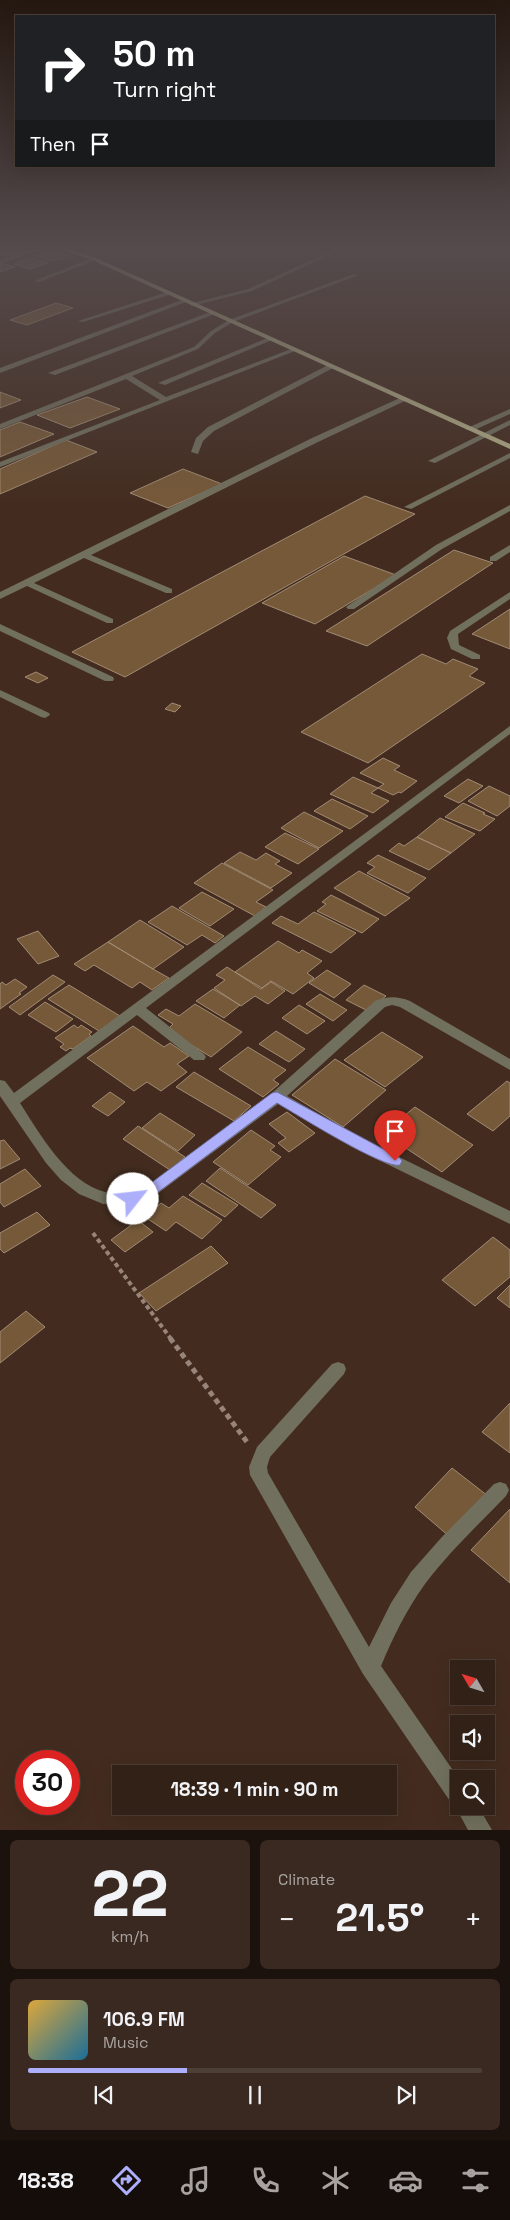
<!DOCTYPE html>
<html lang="en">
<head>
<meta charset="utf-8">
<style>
	body { margin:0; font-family:"Space Grotesk",sans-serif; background:#3a2920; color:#f1f3f6; height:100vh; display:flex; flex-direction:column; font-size:19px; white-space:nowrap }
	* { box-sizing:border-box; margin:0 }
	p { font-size:16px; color:#a8a3a1 }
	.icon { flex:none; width:28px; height:28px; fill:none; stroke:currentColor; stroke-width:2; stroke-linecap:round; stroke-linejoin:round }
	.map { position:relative; height:1830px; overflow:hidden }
	.details { display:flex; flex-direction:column; gap:10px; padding:10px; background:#1c120d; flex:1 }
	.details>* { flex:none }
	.banner { position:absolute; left:15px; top:15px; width:480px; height:152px; border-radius:0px; box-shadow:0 5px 20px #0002,0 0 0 1px #4d3e36; background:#202124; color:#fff; overflow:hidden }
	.needle { width:32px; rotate:309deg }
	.buttons { position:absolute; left:450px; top:1660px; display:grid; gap:10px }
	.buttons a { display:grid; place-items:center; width:45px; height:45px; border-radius:0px; background:#322117; box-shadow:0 5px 20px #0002,0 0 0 1px #4d3e36; font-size:25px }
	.speed { position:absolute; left:15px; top:1750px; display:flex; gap:10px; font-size:25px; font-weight:700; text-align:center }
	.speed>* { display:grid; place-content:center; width:65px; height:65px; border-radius:50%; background:#322117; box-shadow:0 5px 20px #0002,0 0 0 1px #4d3e36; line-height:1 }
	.speed .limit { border:8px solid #d22; background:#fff; color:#111 }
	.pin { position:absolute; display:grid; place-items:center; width:42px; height:42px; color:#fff; margin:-51px -21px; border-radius:50% 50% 50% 0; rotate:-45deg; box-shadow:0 0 5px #0007 }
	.pin .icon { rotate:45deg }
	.me { position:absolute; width:55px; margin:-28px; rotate:61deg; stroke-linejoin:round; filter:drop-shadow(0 0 4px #0008) }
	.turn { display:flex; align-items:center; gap:18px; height:105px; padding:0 15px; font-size:22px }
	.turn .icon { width:65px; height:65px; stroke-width:2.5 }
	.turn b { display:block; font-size:35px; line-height:42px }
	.then { display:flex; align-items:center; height:48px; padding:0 15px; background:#0003; gap:10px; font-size:19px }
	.big { font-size:38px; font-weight:600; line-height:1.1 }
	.details .card { flex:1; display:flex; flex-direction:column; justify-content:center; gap:8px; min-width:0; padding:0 18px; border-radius:8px; background:#3a2920 }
	.details .dial { align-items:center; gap:0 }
	.dial b { font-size:65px; line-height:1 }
	.song { display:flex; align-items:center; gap:15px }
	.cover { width:60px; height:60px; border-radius:8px; background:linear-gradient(135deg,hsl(40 70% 55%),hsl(200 70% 35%)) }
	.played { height:5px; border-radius:2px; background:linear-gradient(90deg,#adaffb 35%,#4d3e36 35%) }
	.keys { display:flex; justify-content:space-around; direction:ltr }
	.heat { display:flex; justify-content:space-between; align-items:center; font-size:28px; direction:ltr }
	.details .tiles { flex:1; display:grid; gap:10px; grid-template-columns:1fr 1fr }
	.card:last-child { grid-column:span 2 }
	.trip { position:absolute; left:112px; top:1765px; width:285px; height:50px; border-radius:0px; background:#322117; box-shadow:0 5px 20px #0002,0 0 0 1px #4d3e36; font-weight:600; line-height:50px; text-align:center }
	.tabs { display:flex; height:80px; justify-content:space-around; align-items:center; background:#140d09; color:#a8a3a1 }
	.tabs .icon { width:35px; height:35px }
	.tabs .on { color:#adaffb }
	.tabs b { font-size:22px; color:#f1f3f6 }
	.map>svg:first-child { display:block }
	.building { fill:#765939; stroke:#a18b74 }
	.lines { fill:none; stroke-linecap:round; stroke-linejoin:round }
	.path-far1 { stroke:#98847a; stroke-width:4; stroke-dasharray:4.5 3; stroke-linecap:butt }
	.path { stroke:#98847a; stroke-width:5; stroke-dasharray:5.5 4; stroke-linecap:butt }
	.minor { fill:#716f5d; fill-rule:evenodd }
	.major { fill:#b0ac86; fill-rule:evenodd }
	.route { fill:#adaffb; stroke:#7072a3 }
</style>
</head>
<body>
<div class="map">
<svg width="510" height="1830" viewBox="0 0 510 1830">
	<rect width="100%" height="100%" fill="#432c1f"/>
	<path class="building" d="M 0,249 L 7,249 L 19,252 L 7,256 L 0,255 Z
		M 55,251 L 70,256 L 50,261 L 35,256 Z
		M 31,258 L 48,263 L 30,269 L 14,264 Z
		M 0,263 L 1,263 L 15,267 L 0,272 Z
		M 56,303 L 73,308 L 27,325 L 10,320 Z
		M 0,392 L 21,400 L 0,408 Z
		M 87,397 L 120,409 L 70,428 L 37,415 Z
		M 20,422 L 54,434 L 0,457 L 0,430 Z
		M 66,440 L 97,452 L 0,494 L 0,469 Z
		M 183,469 L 222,484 L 168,508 L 130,493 Z
		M 365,496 L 415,514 L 125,677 L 72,652 Z
		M 454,550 L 493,563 L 367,646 L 326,631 Z
		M 344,556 L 396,575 L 315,624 L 262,603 Z
		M 510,609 L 510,649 L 472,634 Z
		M 422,654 L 446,664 L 453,659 L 478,669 L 469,676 L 485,683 L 368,763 L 301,732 Z
		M 36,672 L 48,678 L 38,683 L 25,677 Z
		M 172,703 L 181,706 L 175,712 L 165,709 Z
		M 383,758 L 400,766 L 394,770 L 417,781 L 401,793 L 399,792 L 393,795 L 378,788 L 384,784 L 360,773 Z
		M 353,777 L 378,788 L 371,793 L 389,801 L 373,813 L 330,794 Z
		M 468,779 L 483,786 L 459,803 L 444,796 Z
		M 489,786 L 510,796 L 510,806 L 497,816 L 468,801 Z
		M 332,799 L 368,816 L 350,829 L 314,811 Z
		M 463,803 L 485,813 L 483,814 L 495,819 L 480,831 L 445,817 Z
		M 304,812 L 343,831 L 319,848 L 281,828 Z
		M 440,818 L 475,834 L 451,853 L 417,837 Z
		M 285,833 L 319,849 L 298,864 L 265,847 Z
		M 417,837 L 451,853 L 429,870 L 389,851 L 399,843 L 404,846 Z
		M 240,852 L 256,860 L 266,853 L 280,861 L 275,864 L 292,873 L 271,888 L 224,863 Z
		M 378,855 L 426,878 L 408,893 L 367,873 L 375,867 L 367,863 Z
		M 222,863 L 273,890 L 256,902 L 266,907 L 255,916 L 194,883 Z
		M 359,871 L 410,898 L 385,916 L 334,888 Z
		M 202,892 L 234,909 L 210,926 L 179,908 Z
		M 331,895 L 379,919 L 362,933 L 317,911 L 326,904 L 322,902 Z
		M 172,906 L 224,936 L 215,943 L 202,935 L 187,945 L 148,922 Z
		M 314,912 L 356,933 L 331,953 L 272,923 L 281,916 L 298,924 Z
		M 140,920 L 184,947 L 153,969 L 108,942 Z
		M 38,931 L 59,956 L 38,964 L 17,939 Z
		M 278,941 L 299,953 L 302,950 L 322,961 L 307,973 L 314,978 L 293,994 L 271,981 L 262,988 L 235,972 Z
		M 108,942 L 153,969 L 169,978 L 152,990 L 140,982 L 132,988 L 94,965 L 85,971 L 74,964 Z
		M 227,967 L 261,989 L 271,982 L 285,991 L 268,1004 L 255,996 L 241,1006 L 214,988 L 225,980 L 216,975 Z
		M 327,970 L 351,984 L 334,998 L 309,983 Z
		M 53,975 L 65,982 L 20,1015 L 9,1007 Z
		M 15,979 L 27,987 L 19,993 L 21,994 L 0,1009 L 0,984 L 2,982 L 6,985 Z
		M 69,985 L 120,1016 L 99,1031 L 48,999 Z
		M 364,985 L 386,996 L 368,1011 L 346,1000 Z
		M 213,989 L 240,1005 L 224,1018 L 196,1001 Z
		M 320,994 L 347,1010 L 333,1021 L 306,1004 Z
		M 45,1002 L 73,1019 L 56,1032 L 28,1015 Z
		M 195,1004 L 242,1032 L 211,1057 L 167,1030 L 173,1024 L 158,1015 L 166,1009 L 179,1016 Z
		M 299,1005 L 325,1021 L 307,1034 L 282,1018 Z
		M 74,1025 L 78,1028 L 81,1025 L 92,1032 L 89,1034 L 91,1036 L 73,1049 L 70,1048 L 66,1051 L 60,1047 L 64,1044 L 55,1038 Z
		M 133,1026 L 164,1047 L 170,1043 L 189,1056 L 177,1064 L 187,1072 L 161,1091 L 147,1082 L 134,1091 L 87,1058 Z
		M 276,1031 L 305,1049 L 289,1062 L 259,1044 Z
		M 382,1032 L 423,1057 L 385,1087 L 344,1060 Z
		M 248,1047 L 286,1070 L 273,1080 L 279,1084 L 263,1097 L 219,1069 Z
		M 335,1059 L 386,1090 L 343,1127 L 292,1095 Z
		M 194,1072 L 251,1106 L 234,1121 L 176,1087 Z
		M 507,1081 L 510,1083 L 510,1116 L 493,1131 L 467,1114 Z
		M 110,1092 L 125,1102 L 108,1116 L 92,1106 Z
		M 415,1107 L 473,1145 L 442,1172 L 383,1133 Z
		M 287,1112 L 315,1133 L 289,1152 L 278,1143 L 286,1138 L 269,1124 Z
		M 160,1113 L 195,1135 L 178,1151 L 142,1128 Z
		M 138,1126 L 185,1157 L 170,1170 L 123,1139 Z
		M 251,1130 L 275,1146 L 270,1150 L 281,1157 L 248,1185 L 213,1162 Z
		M 4,1140 L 20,1159 L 0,1169 L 0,1141 Z
		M 220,1168 L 276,1205 L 261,1218 L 206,1181 Z
		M 25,1169 L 41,1186 L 4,1207 L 0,1202 L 0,1184 Z
		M 202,1183 L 238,1205 L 225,1217 L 189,1195 Z
		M 183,1196 L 222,1220 L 202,1239 L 176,1222 L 166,1231 L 145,1217 L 161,1203 L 169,1208 Z
		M 37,1212 L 50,1225 L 4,1253 L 0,1249 L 0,1233 Z
		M 138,1220 L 153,1232 L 125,1252 L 111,1240 Z
		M 493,1237 L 510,1250 L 510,1277 L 475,1306 L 442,1280 Z
		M 211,1246 L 228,1263 L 156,1311 L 139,1293 Z
		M 510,1285 L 510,1308 L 497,1298 Z
		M 26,1311 L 45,1327 L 0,1363 L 0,1332 Z
		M 510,1403 L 510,1453 L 482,1432 Z
		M 452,1468 L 488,1496 L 450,1537 L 415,1507 Z
		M 510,1509 L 510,1583 L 471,1550 Z"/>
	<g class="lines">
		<path class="path-far1" d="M 93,1233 L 171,1339"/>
		<path class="path" d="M 170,1338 L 247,1442"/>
		<path class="minor" d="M 34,249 L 43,249 L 0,264 L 0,260 Z
			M 335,249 L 343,249 L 252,291 L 192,306 L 189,304 L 248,289 Z
			M 94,257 L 96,260 L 39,282 L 34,281 Z
			M 354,274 L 359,275 L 233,322 L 215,333 L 198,349 L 132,376 L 166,397 L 291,349 L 295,349 L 295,351 L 0,467 L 0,462 L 160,400 L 126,379 L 0,429 L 0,424 L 194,347 L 211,331 L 229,320 Z
			M 170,291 L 173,293 L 172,294 L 83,322 L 78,321 Z
			M 184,299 L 186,300 L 186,302 L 0,373 L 0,368 Z
			M 213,311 L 216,313 L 215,314 L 55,375 L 48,373 Z
			M 270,337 L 273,339 L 272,340 L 165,385 L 158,383 Z
			M 328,365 L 335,367 L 214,431 L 203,441 L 198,454 L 191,452 L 196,438 L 208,427 Z
			M 402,397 L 409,399 L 318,442 L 91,555 L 172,589 L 172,593 L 166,593 L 84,558 L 34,583 L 113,619 L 113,623 L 107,623 L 27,586 L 0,599 L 0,592 L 312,438 Z
			M 510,409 L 510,414 L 472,431 L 465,429 Z
			M 510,420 L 510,425 L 435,463 L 428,461 Z
			M 510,453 L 510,458 L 411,509 L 404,507 Z
			M 510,505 L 510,511 L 442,549 L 354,609 L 348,609 L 346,607 L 436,545 Z
			M 510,545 L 510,552 L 496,561 L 490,561 L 490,557 Z
			M 510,592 L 510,599 L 458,634 L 459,645 L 480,655 L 480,659 L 472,659 L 451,649 L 447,638 L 450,631 Z
			M 0,624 L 113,677 L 114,679 L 113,681 L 105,681 L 0,631 Z
			M 0,690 L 49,713 L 50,715 L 45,718 L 41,717 L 0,697 Z
			M 510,726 L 510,734 L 146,1008 L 204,1054 L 206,1057 L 204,1060 L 194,1060 L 137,1015 L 20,1103 C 39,1133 68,1183 105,1192 C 118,1196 130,1192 143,1189 L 272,1093 L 375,1001 C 388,996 397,996 410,1001 L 510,1059 L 510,1070 L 400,1007 L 392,1005 L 385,1007 L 287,1096 L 364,1140 L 510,1211 L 510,1224 L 354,1148 L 278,1104 L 153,1197 L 124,1205 L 103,1204 L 79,1194 L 61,1180 L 46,1163 L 0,1096 L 0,1080 L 5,1081 L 14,1093 Z
			M 338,1362 L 344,1364 L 346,1369 L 344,1374 L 270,1457 L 267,1467 L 268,1473 L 369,1647 L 391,1603 L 411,1572 L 441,1538 L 494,1484 L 500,1482 L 506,1484 L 509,1490 L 506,1496 C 479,1524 449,1552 425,1584 C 407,1609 393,1637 381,1666 L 459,1779 L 459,1806 L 478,1806 L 492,1830 L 468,1830 L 455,1806 L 452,1804 L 363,1674 L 250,1475 L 249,1467 L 257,1447 L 332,1364 Z"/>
		<path class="major" d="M 60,249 L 69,249 L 96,258 L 510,444 L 510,449 L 92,260 Z"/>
	</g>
	<linearGradient id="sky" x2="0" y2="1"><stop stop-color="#251811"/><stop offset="0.49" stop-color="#554b4d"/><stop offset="1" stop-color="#554b4d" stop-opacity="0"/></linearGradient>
	<rect width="510" height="505" fill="url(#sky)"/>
	<path class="route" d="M 277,1092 L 400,1158 L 402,1161 L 400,1165 C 385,1170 296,1114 277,1103 L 153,1196 L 133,1205 L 128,1203 L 126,1199 L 128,1196 L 143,1189 L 272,1093 Z"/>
</svg>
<div class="buttons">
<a><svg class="needle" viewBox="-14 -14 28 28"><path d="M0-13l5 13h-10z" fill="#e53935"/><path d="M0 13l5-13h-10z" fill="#a8a3a1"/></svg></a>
<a><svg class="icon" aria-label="sound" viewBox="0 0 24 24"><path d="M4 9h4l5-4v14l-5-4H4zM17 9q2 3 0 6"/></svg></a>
<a><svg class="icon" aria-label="search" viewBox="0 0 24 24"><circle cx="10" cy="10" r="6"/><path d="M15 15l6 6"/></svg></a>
</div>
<div class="speed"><div class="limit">30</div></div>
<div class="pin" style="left:395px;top:1161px;background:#d93025"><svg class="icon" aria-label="arrive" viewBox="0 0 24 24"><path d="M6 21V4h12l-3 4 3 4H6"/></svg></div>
<svg class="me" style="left:133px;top:1199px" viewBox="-20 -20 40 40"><circle r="19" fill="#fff"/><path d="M0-13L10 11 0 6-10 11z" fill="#adaffb"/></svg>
<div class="trip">18:39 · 1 min · 90 m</div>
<div class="banner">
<div class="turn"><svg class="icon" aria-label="right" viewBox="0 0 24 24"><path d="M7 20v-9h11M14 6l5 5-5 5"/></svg><div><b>50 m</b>Turn right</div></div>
<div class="then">Then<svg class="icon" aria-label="arrive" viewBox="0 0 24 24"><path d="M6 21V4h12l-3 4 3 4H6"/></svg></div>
</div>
</div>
<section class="details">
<div class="tiles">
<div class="card dial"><b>22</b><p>km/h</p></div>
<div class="card"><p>Climate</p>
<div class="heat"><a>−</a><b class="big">21.5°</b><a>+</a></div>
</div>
<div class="card">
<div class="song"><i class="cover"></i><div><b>106.9 FM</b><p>Music</p></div></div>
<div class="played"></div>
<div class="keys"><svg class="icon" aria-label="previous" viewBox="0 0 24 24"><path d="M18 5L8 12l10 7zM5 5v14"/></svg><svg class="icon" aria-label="pause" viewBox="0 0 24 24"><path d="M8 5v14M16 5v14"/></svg><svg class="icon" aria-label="next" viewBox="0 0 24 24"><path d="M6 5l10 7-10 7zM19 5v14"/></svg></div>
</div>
</div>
</section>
<nav class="tabs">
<b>18:38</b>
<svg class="icon on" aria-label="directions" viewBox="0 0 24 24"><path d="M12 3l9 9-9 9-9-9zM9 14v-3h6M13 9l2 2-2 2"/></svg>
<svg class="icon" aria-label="music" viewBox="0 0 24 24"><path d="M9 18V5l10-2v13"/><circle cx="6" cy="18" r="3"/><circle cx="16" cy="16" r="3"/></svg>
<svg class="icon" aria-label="phone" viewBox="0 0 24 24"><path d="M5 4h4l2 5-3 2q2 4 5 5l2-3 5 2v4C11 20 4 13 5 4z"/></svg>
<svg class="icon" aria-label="climate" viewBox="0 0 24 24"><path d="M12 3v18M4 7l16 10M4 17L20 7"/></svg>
<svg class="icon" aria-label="car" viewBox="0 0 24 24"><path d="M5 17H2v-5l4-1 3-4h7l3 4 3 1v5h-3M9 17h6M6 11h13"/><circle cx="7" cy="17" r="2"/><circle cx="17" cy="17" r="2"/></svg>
<svg class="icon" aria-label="filters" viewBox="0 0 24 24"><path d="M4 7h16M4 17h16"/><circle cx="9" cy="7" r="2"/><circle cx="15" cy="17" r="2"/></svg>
</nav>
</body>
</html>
